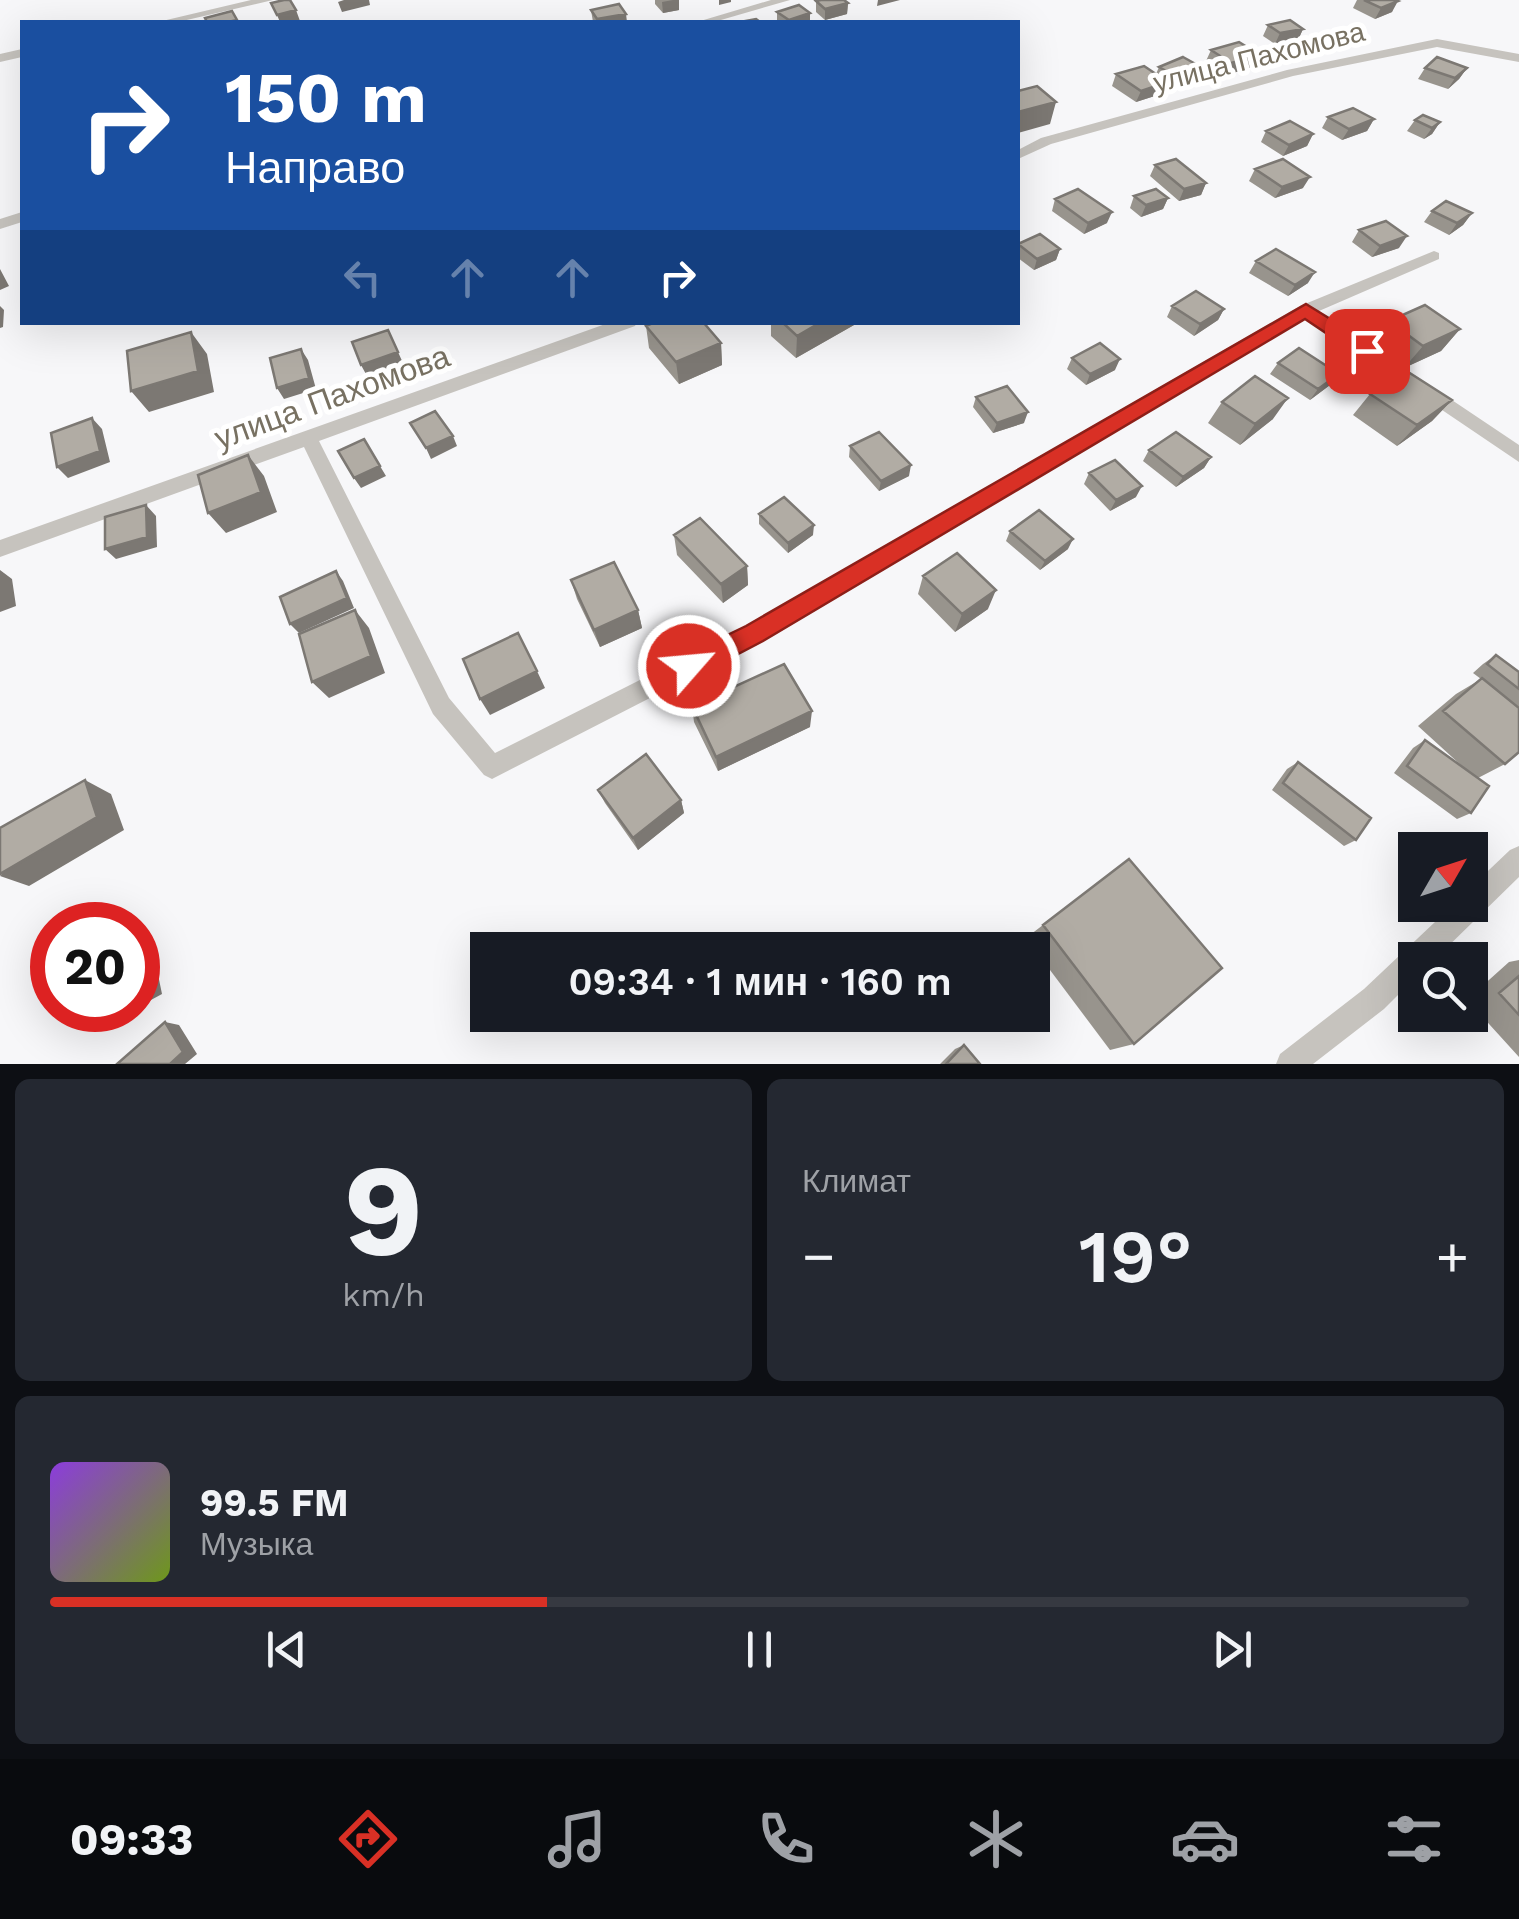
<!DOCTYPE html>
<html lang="ru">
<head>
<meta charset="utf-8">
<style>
	body { margin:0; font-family:"Work Sans",sans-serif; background:#242831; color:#f1f3f6; height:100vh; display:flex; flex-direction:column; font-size:38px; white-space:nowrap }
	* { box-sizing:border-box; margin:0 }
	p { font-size:32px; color:#9ea1a6 }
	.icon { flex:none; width:55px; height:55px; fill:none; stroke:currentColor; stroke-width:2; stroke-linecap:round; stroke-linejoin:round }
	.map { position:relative; height:1064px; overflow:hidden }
	.details { display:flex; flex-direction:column; gap:15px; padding:15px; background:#0d0f14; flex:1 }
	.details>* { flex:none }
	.guide { position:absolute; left:20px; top:20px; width:1000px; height:305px; border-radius:0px; box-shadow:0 10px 40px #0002; background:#1a4fa0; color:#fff; overflow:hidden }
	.needle { width:65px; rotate:51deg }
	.controls { position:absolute; left:1398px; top:832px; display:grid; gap:20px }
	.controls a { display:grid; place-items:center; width:90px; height:90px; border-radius:0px; background:#171b24; box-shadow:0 10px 40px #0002; font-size:50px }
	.speed { position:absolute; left:30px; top:902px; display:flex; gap:20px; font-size:50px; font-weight:700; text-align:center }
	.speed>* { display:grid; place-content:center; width:130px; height:130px; border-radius:50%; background:#171b24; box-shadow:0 10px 40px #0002; line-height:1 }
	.speed .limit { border:15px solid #d22; background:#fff; color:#111 }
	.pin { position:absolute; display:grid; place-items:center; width:85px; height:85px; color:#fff; margin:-42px; border-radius:20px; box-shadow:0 5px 15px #0006 }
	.me { position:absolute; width:110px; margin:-55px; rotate:63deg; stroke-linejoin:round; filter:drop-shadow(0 0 8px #0008) }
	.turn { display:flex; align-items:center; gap:35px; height:210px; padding:0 40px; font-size:45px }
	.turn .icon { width:130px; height:130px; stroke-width:2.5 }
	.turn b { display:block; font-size:70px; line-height:85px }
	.lanes { display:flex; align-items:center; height:95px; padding:0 40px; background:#0003; justify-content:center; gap:50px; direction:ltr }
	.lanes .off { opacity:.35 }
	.big { font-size:75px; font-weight:600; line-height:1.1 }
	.details .card { flex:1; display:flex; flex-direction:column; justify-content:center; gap:15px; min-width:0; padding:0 35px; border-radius:15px; background:#242831 }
	.details .dial { align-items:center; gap:0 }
	.dial b { font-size:130px; line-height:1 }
	.song { display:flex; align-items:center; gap:30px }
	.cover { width:120px; height:120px; border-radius:15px; background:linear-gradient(135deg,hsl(270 70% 55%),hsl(80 70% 35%)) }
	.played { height:10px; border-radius:5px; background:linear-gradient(90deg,#d93025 35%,#363941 35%) }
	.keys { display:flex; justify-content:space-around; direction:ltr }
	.heat { display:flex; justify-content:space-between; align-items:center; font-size:55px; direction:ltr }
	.details .tiles { flex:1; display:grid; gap:15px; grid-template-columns:1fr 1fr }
	.card:last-child { grid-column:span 2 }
	.trip { position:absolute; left:470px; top:932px; width:580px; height:100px; border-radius:0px; background:#171b24; box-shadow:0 10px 40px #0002; font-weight:600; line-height:100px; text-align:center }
	.menu { display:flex; height:160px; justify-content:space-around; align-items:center; background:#090b0e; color:#9ea1a6 }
	.menu .icon { width:70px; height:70px }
	.menu .on { color:#d93025 }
	.menu b { font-size:45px; color:#f1f3f6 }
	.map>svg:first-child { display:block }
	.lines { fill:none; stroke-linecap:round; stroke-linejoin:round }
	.lane { fill:#c6c3be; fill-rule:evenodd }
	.wall { fill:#98948d }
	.shaded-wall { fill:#7c7873 }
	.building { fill:#b1aca4; stroke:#7c7873; stroke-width:2.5 }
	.route { fill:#d93025; stroke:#8d1f18; stroke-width:2.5 }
	.labels { text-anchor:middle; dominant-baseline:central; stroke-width:10; stroke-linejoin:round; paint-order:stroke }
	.far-street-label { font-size:28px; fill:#787162; stroke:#fff }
	.street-label { font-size:32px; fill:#787162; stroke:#fff }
</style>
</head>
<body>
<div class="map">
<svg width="1519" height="1064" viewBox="0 0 1519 1064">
	<rect width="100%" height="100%" fill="#f7f7f9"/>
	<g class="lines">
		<path class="lane" d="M 251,0 L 273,0 L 178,22 L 158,22 Z
			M 771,0 L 790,0 L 714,22 L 697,22 Z
			M 1437,39 L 1519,54 L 1519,62 L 1437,47 L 1293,76 L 1051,144 L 1018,159 L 1018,150 L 1041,138 L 1287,70 Z
			M 22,49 L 22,57 L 0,62 L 0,54 Z
			M 22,212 L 22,222 L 0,229 L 0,219 Z
			M 1434,251 L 1439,253 L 1439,259 L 1319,311 L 1519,445 L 1519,462 L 1306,318 L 763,640 L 492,779 L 484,775 L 433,714 L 304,447 L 0,557 L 0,540 L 611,322 L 637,322 L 635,326 L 319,441 L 449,698 L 495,753 L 747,626 L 1300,306 Z
			M 1519,846 L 1519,877 L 1434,960 L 1415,960 L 1415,978 L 1384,1009 L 1313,1064 L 1276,1064 L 1280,1054 L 1364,989 L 1453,905 L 1470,905 L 1470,888 L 1510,850 Z"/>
	</g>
	<path class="wall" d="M 655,0 L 679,0 L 679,10 L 663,13 L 655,4 Z
		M 1357,0 L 1395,0 L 1392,12 L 1375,19 L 1353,8 Z
		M 816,1 L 848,3 L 847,14 L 825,20 L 816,12 Z
		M 591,10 L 627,22 L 593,22 Z
		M 777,12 L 810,13 L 810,22 L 777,22 Z
		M 1268,25 L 1303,29 L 1298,40 L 1275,44 L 1263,36 Z
		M 1211,50 L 1260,55 L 1255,66 L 1227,75 L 1206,61 Z
		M 1159,67 L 1201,67 L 1197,78 L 1172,88 L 1167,85 L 1164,93 L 1136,102 L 1112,86 L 1116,74 L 1156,74 Z
		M 1425,68 L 1467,68 L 1459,79 L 1448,89 L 1418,79 Z
		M 1328,117 L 1374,119 L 1367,131 L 1342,140 L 1322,128 Z
		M 1415,120 L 1440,122 L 1432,134 L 1424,139 L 1407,131 Z
		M 1266,131 L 1313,134 L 1307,146 L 1283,156 L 1261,142 Z
		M 1155,165 L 1206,183 L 1201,195 L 1179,201 L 1150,176 Z
		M 1255,169 L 1303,188 L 1275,198 L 1249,181 Z
		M 1134,196 L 1168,198 L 1163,209 L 1141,217 L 1130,208 Z
		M 1055,199 L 1107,223 L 1084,234 L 1052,211 Z
		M 1432,211 L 1472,213 L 1463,225 L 1449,235 L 1424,222 Z
		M 1359,230 L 1399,248 L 1372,257 L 1352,242 Z
		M 1018,244 L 1060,249 L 1056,260 L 1034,270 L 1018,258 Z
		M 1256,261 L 1308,283 L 1288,296 L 1249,273 Z
		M 1172,306 L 1224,309 L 1218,320 L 1194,336 L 1167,317 Z
		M 1389,321 L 1460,329 L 1441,351 L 1404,368 L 1372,343 Z
		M 771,322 L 855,322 L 854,325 L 796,358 L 771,336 Z
		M 646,326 L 721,343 L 722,365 L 679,384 L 649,348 Z
		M 1072,358 L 1115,370 L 1086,385 L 1067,369 Z
		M 1278,363 L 1339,374 L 1330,385 L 1310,400 L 1270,374 Z
		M 1370,394 L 1452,400 L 1432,421 L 1397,446 L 1353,415 Z
		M 976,397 L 1024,423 L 993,433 L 973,407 Z
		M 1222,402 L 1273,419 L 1240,445 L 1208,423 Z
		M 850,446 L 909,476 L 879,491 L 849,457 Z
		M 1149,450 L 1211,457 L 1204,468 L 1176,487 L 1143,461 Z
		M 1089,473 L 1136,497 L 1110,511 L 1084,484 Z
		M 759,514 L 813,535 L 788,553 L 759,524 Z
		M 1010,531 L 1068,549 L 1040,570 L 1006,541 Z
		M 674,535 L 747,566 L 748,585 L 723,603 L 677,555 Z
		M 923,576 L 988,609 L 955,632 L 918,594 Z
		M 571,580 L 638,610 L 642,628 L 600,647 L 577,599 Z
		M 1496,655 L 1519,672 L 1519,708 L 1505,764 L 1478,778 L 1471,813 L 1457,819 L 1394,773 L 1413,748 L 1425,740 L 1463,767 L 1418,726 L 1456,694 L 1481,679 L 1473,673 L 1483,664 Z
		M 692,706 L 810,727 L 718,771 L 694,722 Z
		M 1298,762 L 1356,840 L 1344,846 L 1272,790 L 1287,769 Z
		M 598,790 L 681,800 L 684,813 L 638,850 L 605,803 Z
		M 1129,859 L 1134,1044 L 1110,1050 L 1026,938 Z
		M 1519,960 L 1519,1057 L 1470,1003 L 1470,997 L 1509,962 Z
		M 964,1045 L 980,1064 L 940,1064 L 955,1049 Z"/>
	<path class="shaded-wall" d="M 344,0 L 369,0 L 370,5 L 342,12 L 338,2 Z
		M 673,0 L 679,0 L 679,10 L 663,13 L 662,2 Z
		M 719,0 L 731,0 L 731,2 L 719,5 Z
		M 878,0 L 900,0 L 877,6 Z
		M 1398,1 L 1392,12 L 1375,19 L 1381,8 Z
		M 848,3 L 847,14 L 825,20 L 825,9 Z
		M 296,10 L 300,21 L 280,22 L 277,15 Z
		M 810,13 L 810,22 L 789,22 L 789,20 Z
		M 626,14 L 627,22 L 598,22 L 597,19 Z
		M 1303,29 L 1298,40 L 1275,44 L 1280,33 Z
		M 1260,55 L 1255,66 L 1227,75 L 1231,63 Z
		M 1201,67 L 1197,78 L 1172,88 L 1177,77 Z
		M 1467,68 L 1459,79 L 1448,89 L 1455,78 Z
		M 1168,82 L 1164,93 L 1136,102 L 1141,91 Z
		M 1056,102 L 1050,124 L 1018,133 L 1018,112 Z
		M 1374,119 L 1367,131 L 1342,140 L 1349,129 Z
		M 1440,122 L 1432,134 L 1424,139 L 1432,128 Z
		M 1313,134 L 1307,146 L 1283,156 L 1289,145 Z
		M 1310,177 L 1303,188 L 1275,198 L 1282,187 Z
		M 1206,183 L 1201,195 L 1179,201 L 1184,189 Z
		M 1168,198 L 1163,209 L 1141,217 L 1146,205 Z
		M 1112,212 L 1107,223 L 1084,234 L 1088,223 Z
		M 1472,213 L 1463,225 L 1449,235 L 1457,223 Z
		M 1407,236 L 1399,248 L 1372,257 L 1380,246 Z
		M 1060,249 L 1056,260 L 1034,270 L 1037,259 Z
		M 0,269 L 9,286 L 0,290 Z
		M 1315,272 L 1308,283 L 1288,296 L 1295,285 Z
		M 0,306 L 4,310 L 3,327 L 0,328 Z
		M 1224,309 L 1218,320 L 1194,336 L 1200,324 Z
		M 821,322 L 855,322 L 854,325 L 796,358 L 797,336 Z
		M 1460,329 L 1441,351 L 1404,368 L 1423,346 Z
		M 191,332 L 207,354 L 214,392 L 149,412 L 131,391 Z
		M 721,343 L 722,365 L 679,384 L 676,362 Z
		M 301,349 L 308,360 L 316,389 L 284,399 L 277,388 Z
		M 398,352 L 403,363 L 367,376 L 361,365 Z
		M 1120,359 L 1115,370 L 1086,385 L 1090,374 Z
		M 1339,374 L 1330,385 L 1310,400 L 1318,389 Z
		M 1288,398 L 1273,419 L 1240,445 L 1255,424 Z
		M 1452,400 L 1432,421 L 1397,446 L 1417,425 Z
		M 1028,412 L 1024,423 L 993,433 L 997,423 Z
		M 92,418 L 102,429 L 110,462 L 68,478 L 57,467 Z
		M 453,436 L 457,446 L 431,459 L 426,448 Z
		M 248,455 L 264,476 L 277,512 L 226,533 L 208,513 Z
		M 1211,457 L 1204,468 L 1176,487 L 1183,477 Z
		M 911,465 L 909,476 L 879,491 L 881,481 Z
		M 380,466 L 386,476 L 361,488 L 354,478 Z
		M 1142,486 L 1136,497 L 1110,511 L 1116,500 Z
		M 146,505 L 156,516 L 157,547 L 116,559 L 105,549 Z
		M 814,525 L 813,535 L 788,553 L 788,543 Z
		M 1073,539 L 1068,549 L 1040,570 L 1045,561 Z
		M 747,566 L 748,585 L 723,603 L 721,584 Z
		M 0,570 L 12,579 L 16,606 L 0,612 Z
		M 336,571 L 343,581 L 354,608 L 299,633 L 290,624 Z
		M 996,590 L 988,609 L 955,632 L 962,614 Z
		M 355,610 L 369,628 L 385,673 L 329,698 L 312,682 Z
		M 638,610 L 642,628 L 600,647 L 594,630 Z
		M 537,671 L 545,688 L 490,715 L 480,699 Z
		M 812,711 L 810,727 L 718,771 L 716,757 Z
		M 85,780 L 111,794 L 124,830 L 29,886 L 0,876 Z
		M 681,800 L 684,813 L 638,850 L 633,838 Z
		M 141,956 L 155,960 L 162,994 L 138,1007 Z
		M 112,1010 L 132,1010 L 97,1030 L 81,1027 Z
		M 165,1022 L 179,1025 L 197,1054 L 185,1064 L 170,1064 Z"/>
	<path class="building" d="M 284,0 L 290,0 L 296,10 L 277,15 L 271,3 Z
		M 821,0 L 844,0 L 848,3 L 825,9 L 816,1 Z
		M 1364,0 L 1395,0 L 1398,1 L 1381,8 Z
		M 619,4 L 626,14 L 597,19 L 591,10 Z
		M 799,5 L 810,13 L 789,20 L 777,12 Z
		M 232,11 L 237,20 L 228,22 L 207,22 L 205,18 Z
		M 756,19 L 760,22 L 740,22 Z
		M 1290,20 L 1303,29 L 1280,33 L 1268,25 Z
		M 1239,42 L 1260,55 L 1231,63 L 1211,50 Z
		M 1183,57 L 1201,67 L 1177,77 L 1159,67 Z
		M 1437,57 L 1467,68 L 1455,78 L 1425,68 Z
		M 1144,66 L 1168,82 L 1141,91 L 1116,74 Z
		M 1037,86 L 1056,102 L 1018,112 L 1018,91 Z
		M 1353,108 L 1374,119 L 1349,129 L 1328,117 Z
		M 1423,115 L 1440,122 L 1432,128 L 1415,120 Z
		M 1290,121 L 1313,134 L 1289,145 L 1266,131 Z
		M 1176,159 L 1206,183 L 1184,189 L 1155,165 Z
		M 1283,159 L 1310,177 L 1282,187 L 1255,169 Z
		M 1078,189 L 1112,212 L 1088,223 L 1055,199 Z
		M 1156,189 L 1168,198 L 1146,205 L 1134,196 Z
		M 1446,201 L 1472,213 L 1457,223 L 1432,211 Z
		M 1386,221 L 1407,236 L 1380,246 L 1359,230 Z
		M 1040,234 L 1060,249 L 1037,259 L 1018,244 Z
		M 1276,249 L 1315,272 L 1295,285 L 1256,261 Z
		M 1196,291 L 1224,309 L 1200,324 L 1172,306 Z
		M 1425,305 L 1460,329 L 1423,346 L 1389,321 Z
		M 655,322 L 703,322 L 721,343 L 676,362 L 646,326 Z
		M 782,322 L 821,322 L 797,336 Z
		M 388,330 L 398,352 L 361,365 L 352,342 Z
		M 191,332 L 198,371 L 131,391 L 127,351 Z
		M 1100,343 L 1120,359 L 1090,374 L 1072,358 Z
		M 1299,348 L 1339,374 L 1318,389 L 1278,363 Z
		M 301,349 L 309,378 L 277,388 L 270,358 Z
		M 1405,370 L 1452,400 L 1417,425 L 1370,394 Z
		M 1255,376 L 1288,398 L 1255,424 L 1222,402 Z
		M 1007,386 L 1028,412 L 997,423 L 976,397 Z
		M 435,411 L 453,436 L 426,448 L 410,423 Z
		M 92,418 L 100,451 L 57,467 L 51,433 Z
		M 879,432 L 911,465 L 881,481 L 850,446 Z
		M 1176,432 L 1211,457 L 1183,477 L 1149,450 Z
		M 364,439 L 380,466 L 354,478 L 338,451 Z
		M 248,455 L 261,492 L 208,513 L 198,475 Z
		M 1115,460 L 1142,486 L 1116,500 L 1089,473 Z
		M 784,497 L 814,525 L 788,543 L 759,514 Z
		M 146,505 L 147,537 L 105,549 L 105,517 Z
		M 1039,510 L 1073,539 L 1045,561 L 1010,531 Z
		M 700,518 L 747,566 L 721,584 L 674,535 Z
		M 957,553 L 996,590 L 962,614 L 923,576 Z
		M 614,562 L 638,610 L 594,630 L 571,580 Z
		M 336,571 L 347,598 L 290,624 L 280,597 Z
		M 355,610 L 371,656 L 312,682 L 299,634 Z
		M 518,633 L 537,671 L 480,699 L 463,659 Z
		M 1496,655 L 1519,672 L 1519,689 L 1487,664 Z
		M 784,664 L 812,711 L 716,757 L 692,706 Z
		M 1482,678 L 1519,708 L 1519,752 L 1505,764 L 1443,711 Z
		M 1425,740 L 1489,786 L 1471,813 L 1407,766 Z
		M 646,754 L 681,800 L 633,838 L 598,790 Z
		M 1298,762 L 1371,818 L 1356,840 L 1283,783 Z
		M 85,780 L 97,817 L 0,874 L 0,828 Z
		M 1129,859 L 1222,968 L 1134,1044 L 1043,925 Z
		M 141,956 L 148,991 L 138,996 L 138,958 Z
		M 1519,976 L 1519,1015 L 1499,993 Z
		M 79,1010 L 112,1010 L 81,1027 Z
		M 165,1022 L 183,1052 L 170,1064 L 117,1064 Z
		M 964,1045 L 980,1064 L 946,1064 Z"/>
	<path class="route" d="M 1306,304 L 1374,346 L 1374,356 L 1360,356 L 1305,319 L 763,641 L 698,675 L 689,678 L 680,675 L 676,666 L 680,658 L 746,626 Z"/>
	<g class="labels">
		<g class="far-street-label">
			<text transform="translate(1259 57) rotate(-14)">улица Пахомова</text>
		</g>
		<g class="street-label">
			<text transform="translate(332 397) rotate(-20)">улица Пахомова</text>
		</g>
	</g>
</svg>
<div class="controls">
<a><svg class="needle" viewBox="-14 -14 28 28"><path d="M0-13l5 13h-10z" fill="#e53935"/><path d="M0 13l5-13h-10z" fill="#9ea1a6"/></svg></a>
<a><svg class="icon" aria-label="search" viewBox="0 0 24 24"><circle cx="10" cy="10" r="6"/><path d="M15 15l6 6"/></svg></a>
</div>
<div class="speed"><div class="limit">20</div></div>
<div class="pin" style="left:1367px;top:351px;background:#d93025"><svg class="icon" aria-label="arrive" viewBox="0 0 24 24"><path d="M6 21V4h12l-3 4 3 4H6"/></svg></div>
<svg class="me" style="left:689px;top:666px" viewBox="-20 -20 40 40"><circle r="17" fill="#d93025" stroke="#fff" stroke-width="3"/><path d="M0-11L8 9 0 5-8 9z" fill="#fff"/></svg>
<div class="trip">09:34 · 1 мин · 160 m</div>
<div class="guide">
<div class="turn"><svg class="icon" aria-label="right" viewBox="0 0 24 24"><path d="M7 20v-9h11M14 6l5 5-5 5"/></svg><div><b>150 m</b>Направо</div></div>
<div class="lanes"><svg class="icon off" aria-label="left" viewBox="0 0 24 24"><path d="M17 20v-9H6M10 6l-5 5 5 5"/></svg><svg class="icon off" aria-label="ahead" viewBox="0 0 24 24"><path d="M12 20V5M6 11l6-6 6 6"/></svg><svg class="icon off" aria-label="ahead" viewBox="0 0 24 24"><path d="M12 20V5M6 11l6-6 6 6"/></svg><svg class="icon" aria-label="right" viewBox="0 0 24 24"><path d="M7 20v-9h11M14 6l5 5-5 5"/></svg></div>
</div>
</div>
<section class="details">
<div class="tiles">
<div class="card dial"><b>9</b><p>km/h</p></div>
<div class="card"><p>Климат</p>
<div class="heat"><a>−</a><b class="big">19°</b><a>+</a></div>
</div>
<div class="card">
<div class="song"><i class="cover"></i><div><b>99.5 FM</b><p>Музыка</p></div></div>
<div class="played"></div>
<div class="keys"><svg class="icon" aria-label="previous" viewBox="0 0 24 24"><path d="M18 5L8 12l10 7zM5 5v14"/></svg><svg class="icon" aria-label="pause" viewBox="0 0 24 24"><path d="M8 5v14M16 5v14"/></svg><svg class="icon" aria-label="next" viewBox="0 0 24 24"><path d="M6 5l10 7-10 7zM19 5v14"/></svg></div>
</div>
</div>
</section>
<nav class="menu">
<b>09:33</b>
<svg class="icon on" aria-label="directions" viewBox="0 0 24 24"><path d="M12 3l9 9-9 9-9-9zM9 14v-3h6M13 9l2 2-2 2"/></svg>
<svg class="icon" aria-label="music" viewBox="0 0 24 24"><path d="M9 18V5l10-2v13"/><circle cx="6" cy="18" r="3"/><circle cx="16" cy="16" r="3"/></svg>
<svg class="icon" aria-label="phone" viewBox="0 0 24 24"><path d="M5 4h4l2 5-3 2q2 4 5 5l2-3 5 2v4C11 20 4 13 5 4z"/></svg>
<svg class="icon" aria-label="climate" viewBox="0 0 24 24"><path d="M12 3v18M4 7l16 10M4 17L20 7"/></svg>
<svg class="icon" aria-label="car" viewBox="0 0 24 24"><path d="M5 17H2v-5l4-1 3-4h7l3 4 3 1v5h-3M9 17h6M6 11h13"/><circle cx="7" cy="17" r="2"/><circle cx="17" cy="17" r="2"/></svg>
<svg class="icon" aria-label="filters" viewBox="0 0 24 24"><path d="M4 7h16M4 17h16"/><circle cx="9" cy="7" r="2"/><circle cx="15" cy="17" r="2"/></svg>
</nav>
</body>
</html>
